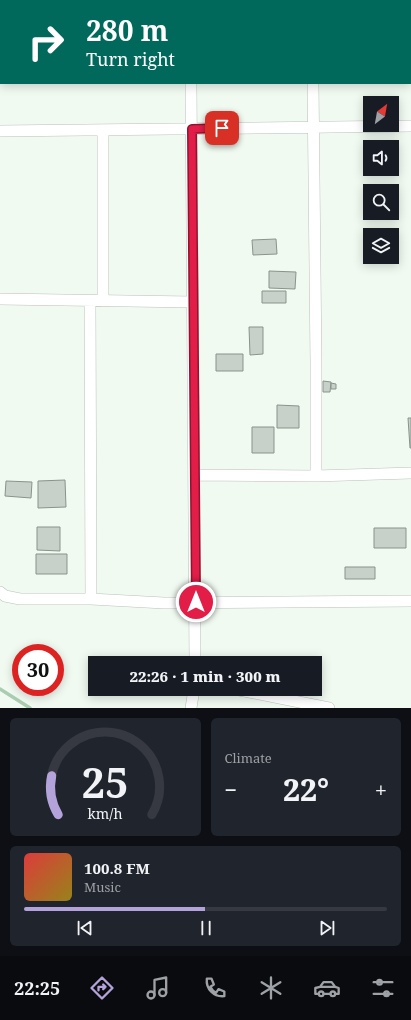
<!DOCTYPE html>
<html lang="en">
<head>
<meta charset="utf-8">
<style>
	body { margin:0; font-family:"Noto Serif",serif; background:#20242c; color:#f1f3f6; height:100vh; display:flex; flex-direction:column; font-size:15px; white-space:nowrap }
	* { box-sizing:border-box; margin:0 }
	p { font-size:13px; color:#9ea1a6 }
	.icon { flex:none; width:22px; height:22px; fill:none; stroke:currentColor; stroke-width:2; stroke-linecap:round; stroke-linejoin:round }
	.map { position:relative; height:708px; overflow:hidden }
	.drawer { display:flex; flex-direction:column; gap:10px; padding:10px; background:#0d0f14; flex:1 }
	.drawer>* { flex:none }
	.guide { position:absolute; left:0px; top:0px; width:411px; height:84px; box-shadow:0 2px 10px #0003; background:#00695c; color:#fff; overflow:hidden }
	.needle { width:26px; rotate:31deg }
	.buttons { position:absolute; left:363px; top:96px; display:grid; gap:8px }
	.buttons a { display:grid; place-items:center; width:36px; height:36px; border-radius:0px; background:#171b24; box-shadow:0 2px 10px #0003; font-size:20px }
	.speed { position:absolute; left:12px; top:644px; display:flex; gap:8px; font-size:20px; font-weight:700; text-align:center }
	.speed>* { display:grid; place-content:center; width:52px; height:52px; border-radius:50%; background:#171b24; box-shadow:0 2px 10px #0003; line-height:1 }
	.speed .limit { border:6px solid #d22; background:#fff; color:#111 }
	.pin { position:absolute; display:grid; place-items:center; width:34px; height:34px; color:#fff; margin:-17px; border-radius:8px; box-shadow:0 2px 6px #0006 }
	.me { position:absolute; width:44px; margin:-22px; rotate:0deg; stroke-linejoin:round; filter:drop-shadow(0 0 3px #0008) }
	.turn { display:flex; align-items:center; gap:14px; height:84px; padding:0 20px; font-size:18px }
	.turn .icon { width:52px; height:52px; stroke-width:2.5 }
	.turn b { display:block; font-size:28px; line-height:34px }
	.big { font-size:30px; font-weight:800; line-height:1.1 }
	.drawer .tile { flex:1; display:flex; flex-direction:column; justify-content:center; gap:6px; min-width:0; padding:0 14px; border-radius:6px; background:#20242c }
	.drawer .dial { align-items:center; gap:0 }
	.dial svg { height:104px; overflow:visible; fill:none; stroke:#363941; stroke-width:7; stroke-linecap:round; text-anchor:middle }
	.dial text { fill:#f1f3f6; stroke:none }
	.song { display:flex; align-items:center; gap:12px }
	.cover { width:48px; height:48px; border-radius:6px; background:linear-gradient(135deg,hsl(0 70% 55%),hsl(50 70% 35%)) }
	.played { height:4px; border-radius:2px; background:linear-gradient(90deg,#b4a2da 50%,#363941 50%) }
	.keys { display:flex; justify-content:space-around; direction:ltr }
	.heat { display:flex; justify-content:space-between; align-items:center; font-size:22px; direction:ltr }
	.drawer .tiles { flex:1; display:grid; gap:10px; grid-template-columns:1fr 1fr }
	.tile:last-child { grid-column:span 2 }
	.trip { position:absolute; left:88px; top:656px; width:234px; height:40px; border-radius:0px; background:#171b24; box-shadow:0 2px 10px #0003; font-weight:800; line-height:40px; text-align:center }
	.menu { display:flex; height:64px; justify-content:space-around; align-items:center; background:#090b0e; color:#9ea1a6 }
	.menu .icon { width:28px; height:28px }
	.menu .selected { color:#b4a2da }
	.menu b { font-size:18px; color:#f1f3f6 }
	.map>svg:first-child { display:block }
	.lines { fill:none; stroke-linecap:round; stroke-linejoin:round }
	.stream { stroke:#abccb0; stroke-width:3.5 }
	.building { fill:#c8d1c9; stroke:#8a938b }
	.minor-casing { stroke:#bac2bb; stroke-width:12 }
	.minor { stroke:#fff; stroke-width:11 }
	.route-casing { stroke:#92132f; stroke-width:10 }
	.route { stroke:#e11d48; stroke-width:7 }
</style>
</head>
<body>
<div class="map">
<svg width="411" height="708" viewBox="0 0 411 708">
	<rect width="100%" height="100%" fill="#f0faf1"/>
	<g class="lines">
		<path class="stream" d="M 0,689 L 30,708"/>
	</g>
	<path class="building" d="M 276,239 L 277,254 L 253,255 L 252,240 Z
		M 269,271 L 296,272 L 295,289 L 269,288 Z
		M 262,291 L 286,291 L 286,303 L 262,303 Z
		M 249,327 L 263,327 L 263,354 L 250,355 Z
		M 216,354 L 243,354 L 243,371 L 216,371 Z
		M 323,381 L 331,382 L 330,392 L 323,392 Z
		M 331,383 L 336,384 L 336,389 L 331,389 Z
		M 277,405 L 299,406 L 299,428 L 277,428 Z
		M 408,418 L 411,418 L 411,448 L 410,448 Z
		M 252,427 L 274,427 L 274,453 L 252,453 Z
		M 65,480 L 66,507 L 38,508 L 38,481 Z
		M 6,481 L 32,482 L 31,498 L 5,496 Z
		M 37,527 L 60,527 L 60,551 L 37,550 Z
		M 374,528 L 406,528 L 406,548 L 374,548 Z
		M 36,554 L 67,554 L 67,574 L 36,574 Z
		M 345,567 L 375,567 L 375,579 L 345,579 Z"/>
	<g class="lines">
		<defs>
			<path id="minor" d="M 191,0 L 191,1
				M 311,0 L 311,1
				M 191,83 L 195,663
				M 313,83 L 316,363 L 316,476
				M 0,131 L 411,126
				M 0,299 L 192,302
				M 90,301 L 91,599
				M 103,301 L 103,130
				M 194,475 L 316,476 L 411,473
				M 0,592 L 5,596 L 20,599 L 91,599 L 164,603 L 411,601
				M 234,689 L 329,708
				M 191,708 L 194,689"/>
		</defs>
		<use href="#minor" class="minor-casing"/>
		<use href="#minor" class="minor"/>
	</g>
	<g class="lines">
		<defs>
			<path id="route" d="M 196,602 L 192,129 L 222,128"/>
		</defs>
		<use href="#route" class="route-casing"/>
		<use href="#route" class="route"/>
	</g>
</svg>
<div class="buttons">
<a><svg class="needle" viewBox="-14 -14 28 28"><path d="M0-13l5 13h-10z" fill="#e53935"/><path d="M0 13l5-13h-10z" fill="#9ea1a6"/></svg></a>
<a><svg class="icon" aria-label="sound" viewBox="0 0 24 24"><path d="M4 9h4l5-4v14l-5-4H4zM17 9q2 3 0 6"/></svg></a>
<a><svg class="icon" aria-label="search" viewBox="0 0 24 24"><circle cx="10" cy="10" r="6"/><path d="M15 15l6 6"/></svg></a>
<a><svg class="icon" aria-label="layers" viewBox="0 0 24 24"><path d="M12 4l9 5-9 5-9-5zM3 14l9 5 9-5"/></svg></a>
</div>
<div class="speed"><div class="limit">30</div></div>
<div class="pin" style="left:222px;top:128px;background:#d93025"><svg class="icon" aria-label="arrive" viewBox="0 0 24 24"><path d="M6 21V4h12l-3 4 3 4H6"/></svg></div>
<svg class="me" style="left:196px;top:602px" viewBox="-20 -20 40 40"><circle r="17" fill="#e11d48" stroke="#fff" stroke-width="3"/><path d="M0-11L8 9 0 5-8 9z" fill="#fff"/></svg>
<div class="trip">22:26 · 1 min · 300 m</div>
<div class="guide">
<div class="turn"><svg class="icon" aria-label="right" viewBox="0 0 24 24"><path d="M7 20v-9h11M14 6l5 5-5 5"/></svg><div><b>280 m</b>Turn right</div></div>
</div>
</div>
<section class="drawer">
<div class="tiles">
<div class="tile dial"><svg viewBox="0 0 100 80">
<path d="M14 69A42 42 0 1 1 86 69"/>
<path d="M14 69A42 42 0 0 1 9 39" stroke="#b4a2da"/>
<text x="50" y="56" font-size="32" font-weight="700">25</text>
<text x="50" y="72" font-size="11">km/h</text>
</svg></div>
<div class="tile"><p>Climate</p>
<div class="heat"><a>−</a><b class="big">22°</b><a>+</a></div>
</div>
<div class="tile">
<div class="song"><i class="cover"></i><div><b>100.8 FM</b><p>Music</p></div></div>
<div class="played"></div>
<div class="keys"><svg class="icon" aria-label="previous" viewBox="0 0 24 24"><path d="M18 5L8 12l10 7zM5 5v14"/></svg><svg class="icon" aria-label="pause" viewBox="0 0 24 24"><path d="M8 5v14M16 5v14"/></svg><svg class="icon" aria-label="next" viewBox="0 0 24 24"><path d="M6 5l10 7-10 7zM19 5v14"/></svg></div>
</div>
</div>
</section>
<nav class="menu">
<b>22:25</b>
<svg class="icon selected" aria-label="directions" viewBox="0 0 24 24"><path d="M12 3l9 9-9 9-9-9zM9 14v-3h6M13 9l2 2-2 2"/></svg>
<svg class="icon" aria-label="music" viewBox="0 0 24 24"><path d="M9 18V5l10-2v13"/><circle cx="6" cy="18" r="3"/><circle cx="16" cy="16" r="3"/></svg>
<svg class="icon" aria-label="phone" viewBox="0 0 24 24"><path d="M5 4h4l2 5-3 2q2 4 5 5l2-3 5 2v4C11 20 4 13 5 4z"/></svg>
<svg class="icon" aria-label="climate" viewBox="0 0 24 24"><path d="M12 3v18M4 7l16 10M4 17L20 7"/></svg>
<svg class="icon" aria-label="car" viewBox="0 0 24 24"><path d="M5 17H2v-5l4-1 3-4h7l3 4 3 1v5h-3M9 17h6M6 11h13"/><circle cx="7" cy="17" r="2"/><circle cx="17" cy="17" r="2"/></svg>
<svg class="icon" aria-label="filters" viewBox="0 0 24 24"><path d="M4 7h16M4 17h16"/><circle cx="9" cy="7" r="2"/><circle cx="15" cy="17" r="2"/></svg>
</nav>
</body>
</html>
